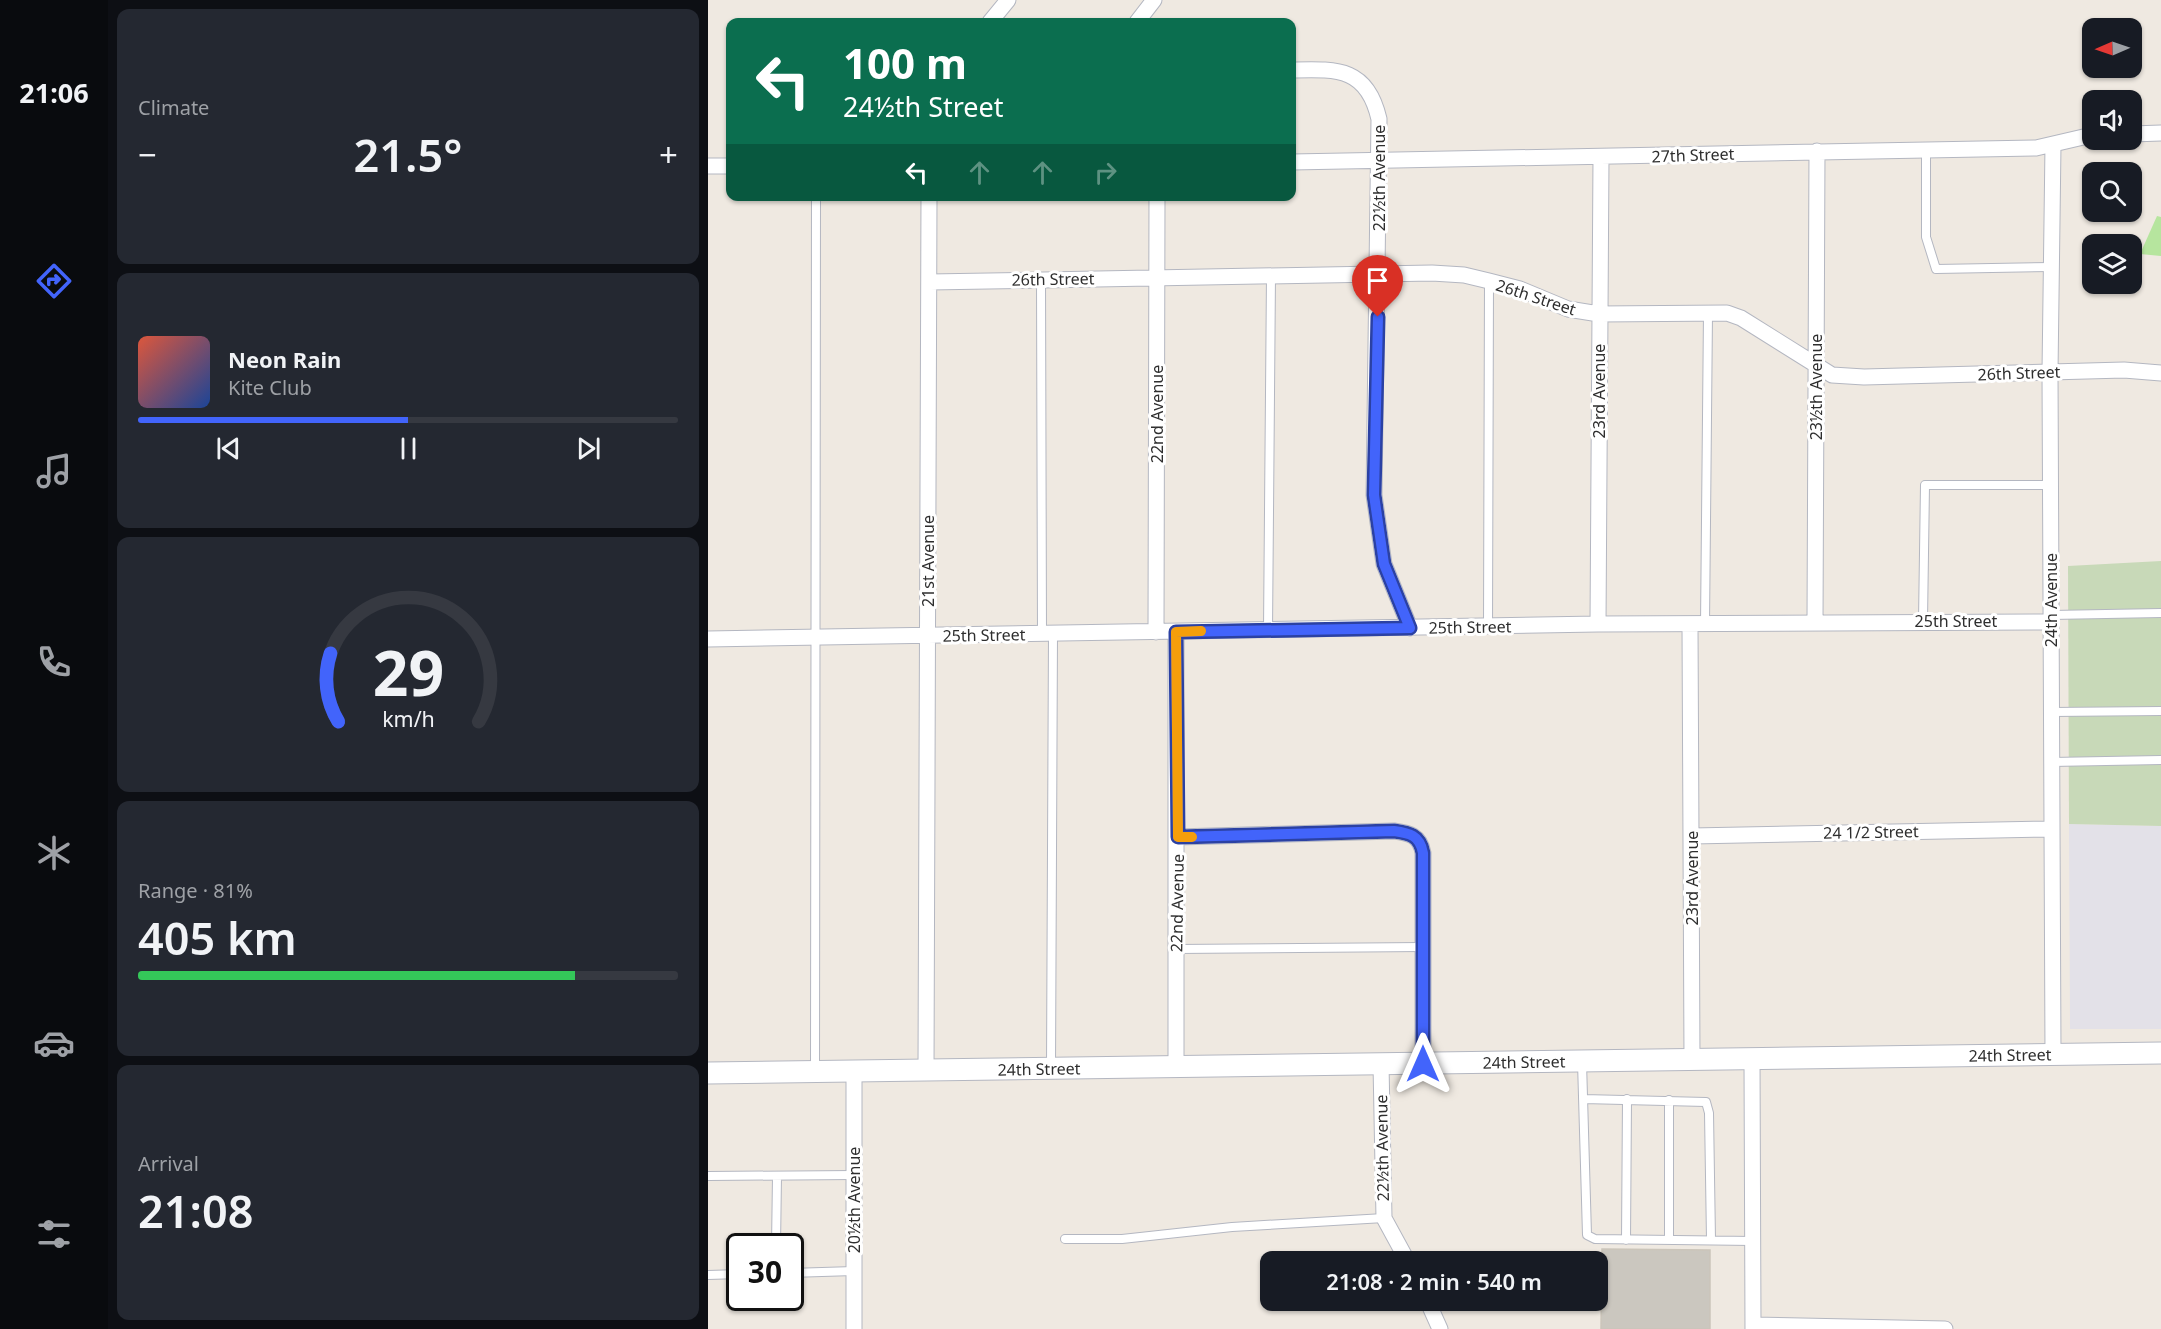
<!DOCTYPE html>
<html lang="en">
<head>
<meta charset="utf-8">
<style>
	body { margin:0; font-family:"Noto Sans",sans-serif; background:#242831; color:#f1f3f6; height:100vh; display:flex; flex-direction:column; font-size:22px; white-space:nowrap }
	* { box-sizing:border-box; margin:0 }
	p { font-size:20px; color:#9ea1a6 }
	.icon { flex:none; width:33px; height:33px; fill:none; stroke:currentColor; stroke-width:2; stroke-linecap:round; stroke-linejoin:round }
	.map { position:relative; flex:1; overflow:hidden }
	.side { display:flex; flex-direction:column; gap:9px; padding:9px; background:#0d0f14; width:600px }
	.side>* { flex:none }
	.guide { position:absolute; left:18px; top:18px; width:570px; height:183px; border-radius:12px; box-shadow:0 2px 4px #0004; background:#0b6e4f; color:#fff; overflow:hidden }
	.needle { width:39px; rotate:268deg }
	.fabs { position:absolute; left:1374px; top:18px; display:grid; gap:12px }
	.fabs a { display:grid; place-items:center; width:60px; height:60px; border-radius:12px; background:#171b24; box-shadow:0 2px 4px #0004; font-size:30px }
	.speed { position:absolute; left:18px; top:1233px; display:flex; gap:12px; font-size:30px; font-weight:700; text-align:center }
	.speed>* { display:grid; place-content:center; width:78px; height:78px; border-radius:50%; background:#171b24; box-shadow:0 2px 4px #0004; line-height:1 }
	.speed .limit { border:3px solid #111; border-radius:9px; background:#fff; color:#111 }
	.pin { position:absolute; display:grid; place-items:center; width:51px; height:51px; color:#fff; margin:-62px -26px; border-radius:50% 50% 50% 0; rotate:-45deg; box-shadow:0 0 6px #0007 }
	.pin .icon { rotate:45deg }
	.me { position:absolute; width:66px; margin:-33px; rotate:0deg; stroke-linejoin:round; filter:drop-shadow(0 0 4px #0008) }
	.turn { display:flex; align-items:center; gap:21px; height:126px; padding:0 18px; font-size:27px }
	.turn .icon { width:78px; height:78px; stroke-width:2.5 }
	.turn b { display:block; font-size:42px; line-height:51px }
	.lanes { display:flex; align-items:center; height:57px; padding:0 18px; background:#0003; justify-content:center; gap:30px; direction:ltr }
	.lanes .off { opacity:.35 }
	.big { font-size:45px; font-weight:600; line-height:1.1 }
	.side .tile { flex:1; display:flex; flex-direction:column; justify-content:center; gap:9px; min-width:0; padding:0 21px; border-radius:12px; background:#242831 }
	.side .dial { align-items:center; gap:0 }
	.dial svg { height:156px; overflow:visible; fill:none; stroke:#363941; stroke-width:7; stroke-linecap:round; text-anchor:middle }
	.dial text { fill:#f1f3f6; stroke:none }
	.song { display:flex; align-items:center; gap:18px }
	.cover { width:72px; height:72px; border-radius:9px; background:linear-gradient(135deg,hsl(10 70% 55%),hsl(220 70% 35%)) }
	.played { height:6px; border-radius:3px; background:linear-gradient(90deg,#4264fb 50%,#363941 50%) }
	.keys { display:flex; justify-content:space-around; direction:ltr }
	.heat { display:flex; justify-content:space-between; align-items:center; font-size:33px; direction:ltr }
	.charge { height:9px; border-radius:4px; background:linear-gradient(90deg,#34c759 81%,#363941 0) }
	.trip { position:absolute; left:552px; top:1251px; width:348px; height:60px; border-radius:12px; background:#171b24; box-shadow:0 2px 4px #0004; font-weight:600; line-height:60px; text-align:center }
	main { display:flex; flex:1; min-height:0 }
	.menu { display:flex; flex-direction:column; width:108px; justify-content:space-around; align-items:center; background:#090b0e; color:#9ea1a6 }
	.menu .icon { width:42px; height:42px }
	.menu .current { color:#4264fb }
	.menu b { font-size:27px; color:#f1f3f6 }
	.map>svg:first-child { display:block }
	.industrial { fill:#e3e1e8 }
	.green { fill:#b6e59e }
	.cemetery { fill:#c8d9b8 }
	.building { fill:#cbc7bf; stroke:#cbc5ba; stroke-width:1.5 }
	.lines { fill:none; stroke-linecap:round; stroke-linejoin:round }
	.lane-casing { stroke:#b4b7c1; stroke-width:10 }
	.street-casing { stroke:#b4b7c1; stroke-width:17 }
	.secondary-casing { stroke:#b4b7c1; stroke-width:23 }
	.lane { stroke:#fff; stroke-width:8 }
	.street { stroke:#fff; stroke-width:15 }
	.secondary { stroke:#fff; stroke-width:21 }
	.route-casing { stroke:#2b41a3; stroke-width:15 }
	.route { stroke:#4264fb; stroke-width:10 }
	.slow { stroke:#f59e0b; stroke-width:10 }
	.labels { text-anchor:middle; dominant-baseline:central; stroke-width:6; stroke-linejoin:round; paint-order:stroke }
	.street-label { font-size:16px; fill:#2e2e2e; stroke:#fff }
</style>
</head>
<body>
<main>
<nav class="menu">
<b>21:06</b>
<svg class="icon current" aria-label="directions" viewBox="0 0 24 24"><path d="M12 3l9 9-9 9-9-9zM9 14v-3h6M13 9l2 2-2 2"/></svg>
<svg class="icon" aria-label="music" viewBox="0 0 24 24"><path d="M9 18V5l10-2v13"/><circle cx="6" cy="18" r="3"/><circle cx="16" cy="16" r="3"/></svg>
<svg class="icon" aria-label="phone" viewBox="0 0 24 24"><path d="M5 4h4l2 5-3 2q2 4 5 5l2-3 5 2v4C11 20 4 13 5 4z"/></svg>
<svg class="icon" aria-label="climate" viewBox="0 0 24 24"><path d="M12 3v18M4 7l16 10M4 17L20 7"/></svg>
<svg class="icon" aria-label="car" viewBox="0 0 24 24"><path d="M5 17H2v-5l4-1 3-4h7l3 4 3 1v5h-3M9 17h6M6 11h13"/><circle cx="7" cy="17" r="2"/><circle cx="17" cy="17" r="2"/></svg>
<svg class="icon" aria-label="filters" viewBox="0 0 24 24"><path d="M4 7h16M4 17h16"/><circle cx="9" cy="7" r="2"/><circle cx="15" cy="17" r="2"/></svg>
</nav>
<section class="side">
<div class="tile"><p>Climate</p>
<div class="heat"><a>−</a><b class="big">21.5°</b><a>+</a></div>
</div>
<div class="tile">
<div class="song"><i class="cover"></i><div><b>Neon Rain</b><p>Kite Club</p></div></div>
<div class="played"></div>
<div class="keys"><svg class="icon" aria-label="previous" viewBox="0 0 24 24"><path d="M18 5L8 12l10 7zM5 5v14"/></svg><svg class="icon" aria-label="pause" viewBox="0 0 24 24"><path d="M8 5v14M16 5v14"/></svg><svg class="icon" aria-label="next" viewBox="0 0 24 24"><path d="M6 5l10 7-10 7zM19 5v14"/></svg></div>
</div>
<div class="tile dial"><svg viewBox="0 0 100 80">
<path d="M14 69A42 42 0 1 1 86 69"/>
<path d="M14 69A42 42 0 0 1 10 34" stroke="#4264fb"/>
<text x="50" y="56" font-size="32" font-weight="700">29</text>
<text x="50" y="72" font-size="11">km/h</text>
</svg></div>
<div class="tile"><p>Range · 81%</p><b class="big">405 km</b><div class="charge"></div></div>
<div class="tile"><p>Arrival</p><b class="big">21:08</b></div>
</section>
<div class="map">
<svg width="1453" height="1329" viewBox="0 0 1453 1329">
	<rect width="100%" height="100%" fill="#efe9e1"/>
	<path class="industrial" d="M 1361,824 L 1453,826 L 1453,1029 L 1362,1029 Z"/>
	<path class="green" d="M 1449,216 L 1453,217 L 1453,256 L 1432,254 Z"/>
	<path class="cemetery" d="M 1453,561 L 1453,826 L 1361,824 L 1360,566 Z"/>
	<path class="building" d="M 894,1249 L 1002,1250 L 1002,1329 L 893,1329 Z"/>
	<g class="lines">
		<defs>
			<path id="lane" d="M 1218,149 L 1218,237 L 1228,269 L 1344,267
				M 333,279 L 334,634
				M 1343,615 L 1453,613
				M 1215,621 L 1217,485 L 1343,485
				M 997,625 L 1000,313
				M 780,627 L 781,281
				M 560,630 L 563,275
				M 1343,712 L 1453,711
				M 1343,762 L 1453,760
				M 468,949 L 715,947
				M 874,1062 L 879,1235 L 887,1239 L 1045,1241
				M 343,1067 L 345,634
				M 107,1071 L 108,196
				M 875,1099 L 998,1102 L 1001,1113 L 1003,1240
				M 961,1100 L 961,1240
				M 0,1176 L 146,1175
				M 357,1239 L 414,1239 L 524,1227 L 676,1218
				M 918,1240 L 919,1099
				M 68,1246 L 69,1176
				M 82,1273 L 146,1271
				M 0,1275 L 32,1274"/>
			<path id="street" d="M 282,22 L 300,0
				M 429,22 L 446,0
				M 584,70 C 629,69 659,67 671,119 L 666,495 L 676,564 L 702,628
				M 1424,134 L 1453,133
				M 1345,145 L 1342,372 L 1345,1055
				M 584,162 L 1328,148 L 1384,135
				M 0,166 L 22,166
				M 222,282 L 724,273 L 756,275 L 781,281 L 812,289 L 860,309 L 891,314 L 1019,313 L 1033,318 L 1124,375 L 1156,377 L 1416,370 L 1453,373
				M 1107,622 L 1109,151
				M 890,624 L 893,158
				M 982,625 L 984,1060
				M 448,632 L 449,196
				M 468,632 L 468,1067
				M 0,639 L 890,624 L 1343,622
				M 984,836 L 1343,829
				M 469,837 L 686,831 C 701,833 712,835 715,853 L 715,1063
				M 1044,1059 L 1045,1329
				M 673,1064 L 676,1218 L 700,1262
				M 218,1070 L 221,196
				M 719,1300 L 732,1329
				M 1045,1325 L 1237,1329
				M 146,1329 L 146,1071"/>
			<path id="secondary" d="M 0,1073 L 1453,1053"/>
		</defs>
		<use href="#lane" class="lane-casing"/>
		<use href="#street" class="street-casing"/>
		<use href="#secondary" class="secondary-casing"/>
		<use href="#lane" class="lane"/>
		<use href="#street" class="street"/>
		<use href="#secondary" class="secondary"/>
	</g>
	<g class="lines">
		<defs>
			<path id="route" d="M 670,317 L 666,495 L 676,564 L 702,628 L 468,632 L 470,837 L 686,831 C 701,833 712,835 715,853 L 715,1064"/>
		</defs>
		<use href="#route" class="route-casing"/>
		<use href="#route" class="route"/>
		<path class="slow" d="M 484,837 L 470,837 L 468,632 L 493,631"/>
	</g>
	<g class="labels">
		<g class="street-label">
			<text transform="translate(985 155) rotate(-2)">27th Street</text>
			<text transform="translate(671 178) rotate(-90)">22½th Avenue</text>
			<text transform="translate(345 279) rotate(-1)">26th Street</text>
			<text transform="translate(828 297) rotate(18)">26th Street</text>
			<text transform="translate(1311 373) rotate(-2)">26th Street</text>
			<text transform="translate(1108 387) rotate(-90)">23½th Avenue</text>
			<text transform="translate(891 391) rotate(-90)">23rd Avenue</text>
			<text transform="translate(449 414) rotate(-90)">22nd Avenue</text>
			<text transform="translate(220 561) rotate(-90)">21st Avenue</text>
			<text transform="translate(1343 600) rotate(-90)">24th Avenue</text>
			<text x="1248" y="621">25th Street</text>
			<text transform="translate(762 627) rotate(-1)">25th Street</text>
			<text transform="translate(276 635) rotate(-1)">25th Street</text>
			<text transform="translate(1163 832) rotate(-1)">24 1/2 Street</text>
			<text transform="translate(984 878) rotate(-90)">23rd Avenue</text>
			<text transform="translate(469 903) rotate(-89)">22nd Avenue</text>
			<text transform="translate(1302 1055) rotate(-1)">24th Street</text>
			<text transform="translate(816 1062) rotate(-1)">24th Street</text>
			<text transform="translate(331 1069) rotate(-1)">24th Street</text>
			<text transform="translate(674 1148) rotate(-91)">22½th Avenue</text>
			<text transform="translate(146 1200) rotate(-90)">20½th Avenue</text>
		</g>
	</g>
</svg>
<div class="fabs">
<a><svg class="needle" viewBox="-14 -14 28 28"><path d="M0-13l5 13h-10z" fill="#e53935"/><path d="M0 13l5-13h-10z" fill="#9ea1a6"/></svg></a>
<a><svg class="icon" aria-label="sound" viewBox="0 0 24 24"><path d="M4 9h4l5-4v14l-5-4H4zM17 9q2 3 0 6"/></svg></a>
<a><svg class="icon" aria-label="search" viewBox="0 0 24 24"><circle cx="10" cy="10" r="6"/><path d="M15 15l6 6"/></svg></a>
<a><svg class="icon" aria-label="layers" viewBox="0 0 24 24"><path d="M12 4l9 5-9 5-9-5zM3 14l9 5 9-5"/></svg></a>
</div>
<div class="speed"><div class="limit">30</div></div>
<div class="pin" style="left:670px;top:317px;background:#d93025"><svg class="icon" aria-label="arrive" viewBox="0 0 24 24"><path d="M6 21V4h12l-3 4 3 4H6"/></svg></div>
<svg class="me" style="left:715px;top:1064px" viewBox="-20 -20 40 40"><path d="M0-17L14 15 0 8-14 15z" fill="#4264fb" stroke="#fff" stroke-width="4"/></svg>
<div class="trip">21:08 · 2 min · 540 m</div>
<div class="guide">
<div class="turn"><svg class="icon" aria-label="left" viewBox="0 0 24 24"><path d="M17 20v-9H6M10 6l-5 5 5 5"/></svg><div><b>100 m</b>24½th Street</div></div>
<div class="lanes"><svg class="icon" aria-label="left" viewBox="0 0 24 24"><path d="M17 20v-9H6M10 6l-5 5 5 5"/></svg><svg class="icon off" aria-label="ahead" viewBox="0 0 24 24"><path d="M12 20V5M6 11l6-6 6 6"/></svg><svg class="icon off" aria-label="ahead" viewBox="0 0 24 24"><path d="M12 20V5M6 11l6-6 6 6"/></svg><svg class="icon off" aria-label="right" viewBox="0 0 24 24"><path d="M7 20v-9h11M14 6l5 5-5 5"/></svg></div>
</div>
</div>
</main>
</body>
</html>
